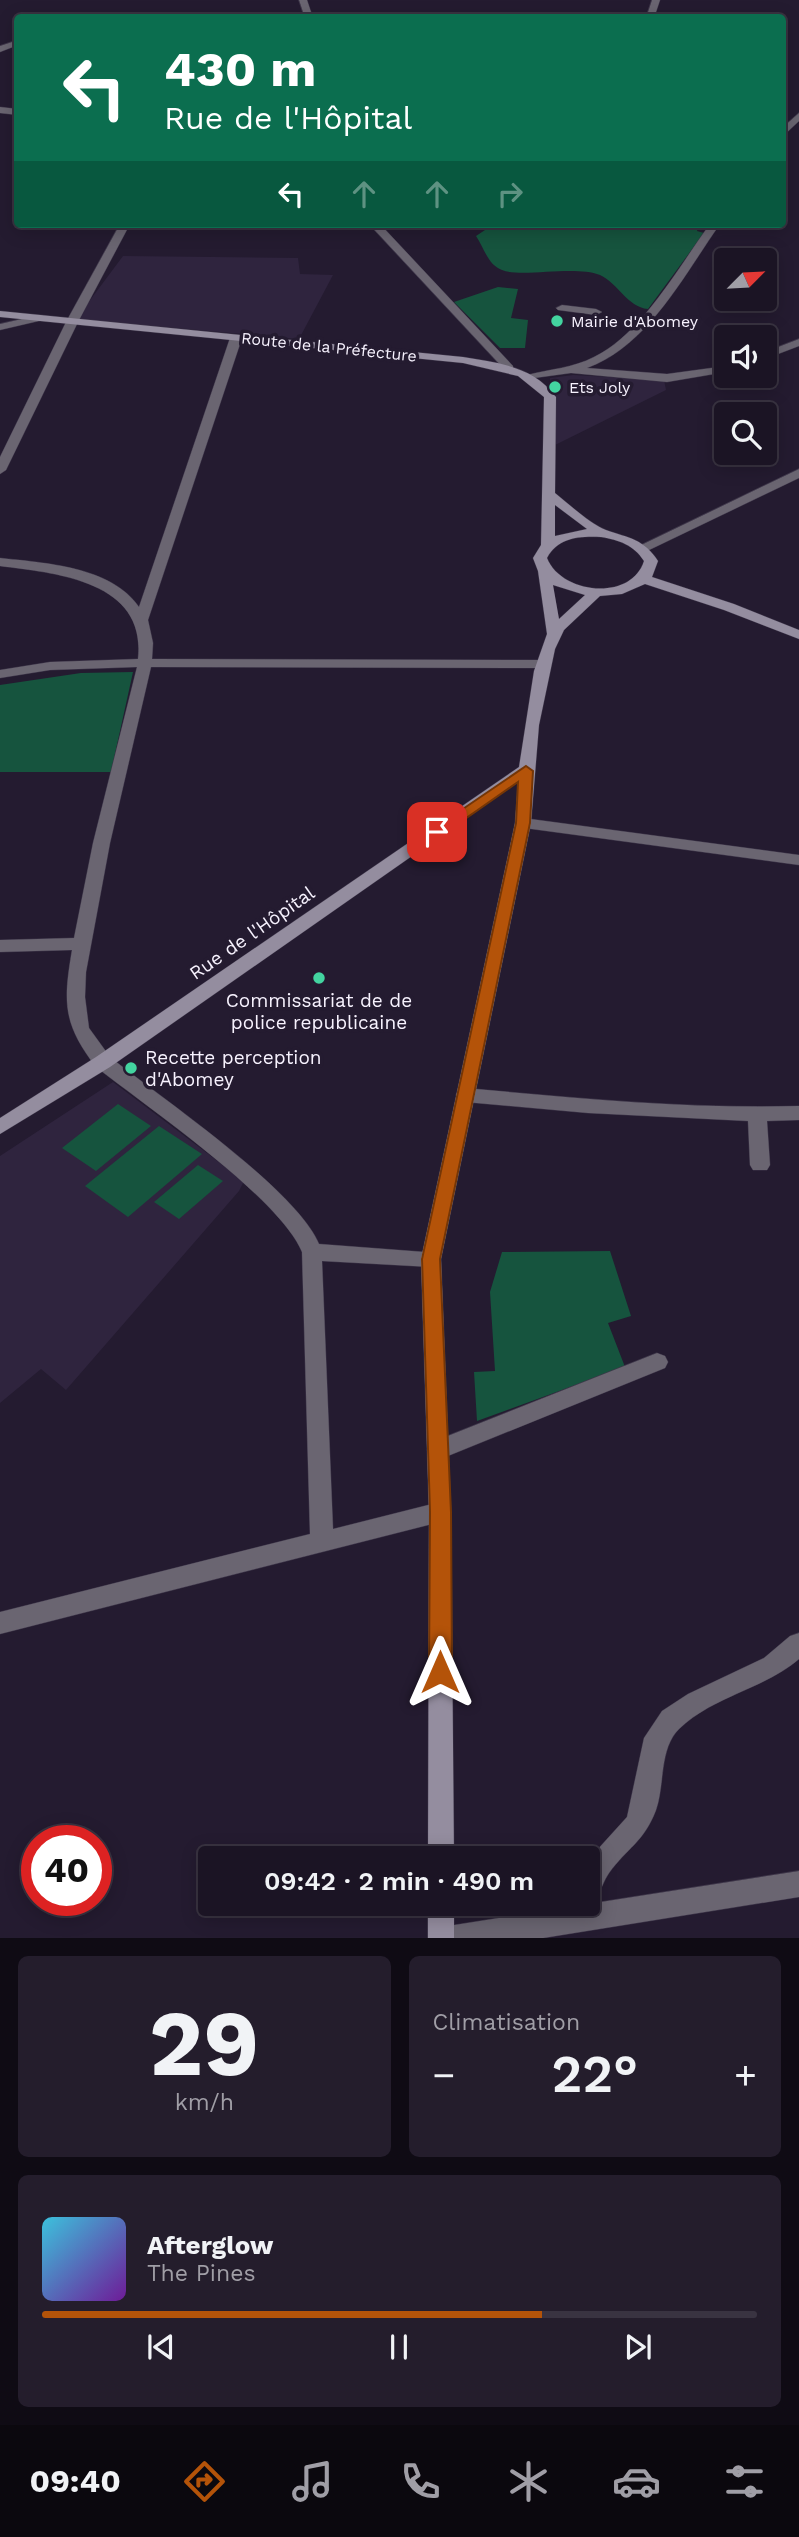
<!DOCTYPE html>
<html lang="fr">
<head>
<meta charset="utf-8">
<style>
	body { margin:0; font-family:"Work Sans",sans-serif; background:#241d2c; color:#f1f3f6; height:100vh; display:flex; flex-direction:column; font-size:26px; white-space:nowrap }
	* { box-sizing:border-box; margin:0 }
	p { font-size:23px; color:#a09ea6 }
	.icon { flex:none; width:38px; height:38px; fill:none; stroke:currentColor; stroke-width:2; stroke-linecap:round; stroke-linejoin:round }
	.map { position:relative; height:1938px; overflow:hidden }
	.drawer { display:flex; flex-direction:column; gap:18px; padding:18px; background:#0f0b14; flex:1 }
	.drawer>* { flex:none }
	.banner { position:absolute; left:14px; top:14px; width:772px; height:214px; border-radius:7px; box-shadow:0 4px 18px #0003,0 0 0 2px #393341; background:#0b6e4f; color:#fff; overflow:hidden }
	.needle { width:46px; rotate:66deg }
	.controls { position:absolute; left:714px; top:248px; display:grid; gap:14px }
	.controls a { display:grid; place-items:center; width:63px; height:63px; border-radius:7px; background:#1b1424; box-shadow:0 4px 18px #0003,0 0 0 2px #393341; font-size:35px }
	.speed { position:absolute; left:21px; top:1825px; display:flex; gap:14px; font-size:35px; font-weight:700; text-align:center }
	.speed>* { display:grid; place-content:center; width:91px; height:91px; border-radius:50%; background:#1b1424; box-shadow:0 4px 18px #0003,0 0 0 2px #393341; line-height:1 }
	.speed .limit { border:10px solid #d22; background:#fff; color:#111 }
	.pin { position:absolute; display:grid; place-items:center; width:60px; height:60px; color:#fff; margin:-30px; border-radius:14px; box-shadow:0 4px 10px #0006 }
	.me { position:absolute; width:77px; margin:-38px; rotate:0deg; stroke-linejoin:round; filter:drop-shadow(0 0 5px #0008) }
	.turn { display:flex; align-items:center; gap:24px; height:147px; padding:0 35px; font-size:32px }
	.turn .icon { width:91px; height:91px; stroke-width:2.5 }
	.turn b { display:block; font-size:49px; line-height:60px }
	.lanes { display:flex; align-items:center; height:66px; padding:0 35px; background:#0003; justify-content:center; gap:35px; direction:ltr }
	.lanes .off { opacity:.35 }
	.big { font-size:52px; font-weight:600; line-height:1.1 }
	.drawer .tile { flex:1; display:flex; flex-direction:column; justify-content:center; gap:10px; min-width:0; padding:0 24px; border-radius:10px; background:#241d2c }
	.drawer .dial { align-items:center; gap:0 }
	.dial b { font-size:91px; line-height:1 }
	.song { display:flex; align-items:center; gap:21px }
	.cover { width:84px; height:84px; border-radius:10px; background:linear-gradient(135deg,hsl(190 70% 55%),hsl(280 70% 35%)) }
	.played { height:7px; border-radius:4px; background:linear-gradient(90deg,#b45309 70%,#393341 70%) }
	.keys { display:flex; justify-content:space-around; direction:ltr }
	.heat { display:flex; justify-content:space-between; align-items:center; font-size:38px; direction:ltr }
	.drawer .tiles { flex:1; display:grid; gap:18px; grid-template-columns:1fr 1fr }
	.tile:last-child { grid-column:span 2 }
	.trip { position:absolute; left:198px; top:1846px; width:402px; height:70px; border-radius:7px; background:#1b1424; box-shadow:0 4px 18px #0003,0 0 0 2px #393341; font-weight:600; line-height:70px; text-align:center }
	.tabs { display:flex; height:112px; justify-content:space-around; align-items:center; background:#0b080e; color:#a09ea6 }
	.tabs .icon { width:49px; height:49px }
	.tabs .current { color:#b45309 }
	.tabs b { font-size:32px; color:#f1f3f6 }
	.map>svg:first-child { display:block }
	.built { fill:#2f243e }
	.green { fill:#16543e }
	.lines { fill:none; stroke-linecap:round; stroke-linejoin:round }
	.street-casing { stroke:#3d3549; stroke-width:1 }
	.secondary-casing { stroke:#3d3549; stroke-width:1 }
	.street { fill:#6a6571; fill-rule:evenodd }
	.secondary { fill:#948d9f; fill-rule:evenodd }
	.route { fill:#b45309; stroke:#753606; stroke-width:2 }
	.poi-dot { fill:#43d4a0; stroke:#241b30; stroke-width:2.5 }
	.labels { text-anchor:middle; dominant-baseline:central; stroke-width:7; stroke-linejoin:round; paint-order:stroke }
	.far-poi-label { font-size:16px; fill:#f7f2fe; stroke:#241b30; text-anchor:start }
	.far-street-label { font-size:16px; fill:#f7f2fe; stroke:#241b30 }
	.street-label { font-size:19px; fill:#f7f2fe; stroke:#241b30 }
	.poi-label { font-size:19px; fill:#f7f2fe; stroke:#241b30 }
</style>
</head>
<body>
<div class="map">
<svg width="799" height="1939" viewBox="0 0 799 1939">
	<rect width="100%" height="100%" fill="#241b30"/>
	<path class="built" d="M 123,256 L 298,258 L 300,274 L 333,275 L 299,339 L 76,319 Z
		M 573,375 L 664,380 L 666,390 L 553,446 L 550,378 Z
		M 113,1082 L 244,1181 L 239,1191 L 66,1390 L 41,1369 L 0,1403 L 0,1156 Z"/>
	<path class="green" d="M 533,224 L 692,224 L 698,227 L 697,231 L 704,233 L 648,309 C 627,307 618,283 600,275 C 574,265 522,278 502,270 C 488,265 484,248 476,236 L 485,230 Z
		M 498,287 L 518,289 L 511,318 L 528,320 L 525,348 L 500,348 L 454,302 Z
		M 133,672 L 111,772 L 0,772 L 0,685 L 81,673 Z
		M 118,1104 L 151,1126 L 96,1171 L 62,1148 Z
		M 159,1126 L 202,1154 L 128,1217 L 85,1186 Z
		M 198,1165 L 223,1181 L 179,1219 L 154,1202 Z
		M 610,1251 L 631,1316 L 608,1323 L 625,1367 L 477,1421 L 474,1372 L 495,1371 L 490,1292 L 502,1252 Z"/>
	<g class="lines">
		<defs>
			<path id="street" d="M 299,0 L 307,0 L 313,18 L 305,18 Z
				M 652,0 L 660,0 L 654,18 L 646,18 Z
				M 18,40 L 18,45 L 0,52 L 0,46 Z
				M 0,107 L 18,109 L 18,115 L 0,113 Z
				M 799,113 L 799,121 L 782,137 L 782,128 Z
				M 120,224 L 130,224 L 78,322 L 6,470 L 0,474 L 0,457 L 66,322 Z
				M 369,224 L 380,224 L 513,366 L 513,370 L 505,370 Z
				M 710,224 L 720,224 C 684,275 648,346 587,368 L 667,374 L 726,366 L 726,372 L 667,382 L 571,373 L 527,379 L 527,375 C 550,369 573,368 594,357 C 642,334 679,266 710,224 Z
				M 562,305 L 596,309 L 602,312 L 596,315 L 558,310 L 556,308 Z
				M 39,315 L 43,316 L 43,320 L 0,330 L 0,324 Z
				M 236,335 L 242,338 L 148,620 L 153,643 L 152,659 L 544,660 L 551,664 L 544,668 L 151,667 L 110,843 L 86,972 L 85,997 L 89,1028 L 110,1057 C 161,1098 296,1189 319,1244 L 438,1253 L 441,1259 L 438,1265 L 431,1267 L 322,1261 L 333,1529 L 440,1502 L 448,1505 L 451,1512 L 448,1519 L 440,1522 L 0,1634 L 0,1612 L 310,1534 L 302,1252 C 280,1198 146,1106 96,1067 C 63,1024 63,1003 72,950 L 0,952 L 0,940 L 74,938 L 93,843 L 137,667 L 50,670 L 0,678 L 0,670 L 50,662 L 138,659 C 147,581 56,573 0,566 L 0,558 C 44,563 111,566 139,607 L 230,338 Z
				M 799,339 L 799,346 L 765,359 L 765,352 Z
				M 799,469 L 799,478 L 647,551 L 637,551 L 635,548 Z
				M 523,818 L 799,855 L 799,865 L 517,827 L 515,823 Z
				M 465,1088 C 576,1098 688,1109 799,1106 L 799,1120 L 767,1121 L 770,1165 L 767,1170 L 753,1170 L 750,1165 L 748,1121 L 588,1113 L 465,1102 L 458,1100 L 456,1095 L 458,1090 Z
				M 657,1353 L 665,1356 L 668,1362 L 665,1368 L 438,1460 L 430,1457 L 427,1450 L 430,1443 Z
				M 799,1633 L 799,1659 C 764,1689 713,1696 679,1729 C 659,1749 665,1784 656,1810 C 644,1842 627,1848 609,1873 C 604,1880 601,1890 597,1897 L 588,1901 L 588,1860 L 627,1817 L 644,1738 L 662,1711 L 688,1694 L 764,1658 L 790,1636 Z
				M 799,1871 L 799,1897 L 537,1939 L 435,1939 L 438,1929 L 448,1926 Z"/>
			<path id="secondary" d="M 0,311 L 463,357 C 499,363 533,366 556,397 L 555,493 C 570,505 589,523 606,530 C 629,538 644,539 658,561 L 652,577 L 734,604 L 799,630 L 799,639 L 724,610 L 645,584 L 622,594 L 600,596 L 564,630 L 555,649 L 539,725 L 531,823 L 441,1259 L 451,1512 L 454,1858 L 428,1858 L 429,1512 L 421,1259 L 515,823 L 518,782 L 110,1067 L 0,1134 L 0,1118 L 96,1057 L 519,767 L 534,671 L 547,634 L 538,571 L 533,558 L 541,545 L 544,397 L 518,376 L 463,363 L 0,317 ZM 555,505 L 587,529 L 555,536 ZM 601,537 C 619,540 634,545 644,561 C 631,602 561,594 547,558 C 558,537 580,536 601,537 ZM 553,585 L 585,595 L 559,619 Z
				M 428,1904 L 454,1904 L 454,1939 L 428,1939 Z"/>
		</defs>
		<use href="#street" class="street-casing"/>
		<use href="#secondary" class="secondary-casing"/>
		<use href="#street" class="street"/>
		<use href="#secondary" class="secondary"/>
	</g>
	<path class="route" d="M 526,766 L 533,771 L 530,823 L 440,1259 L 451,1512 L 452,1672 L 448,1679 L 440,1682 L 433,1679 L 429,1672 L 430,1512 L 422,1259 L 516,823 L 518,782 L 442,835 L 437,836 L 429,832 Z"/>
	<g class="poi-dot">
		<circle cx="557" cy="321" r="7"/>
		<circle cx="555" cy="387" r="7"/>
		<circle cx="319" cy="978" r="7"/>
		<circle cx="131" cy="1068" r="7"/>
	</g>
	<g class="labels">
		<g class="far-poi-label">
			<text x="571" y="321">Mairie d'Abomey</text>
			<text x="569" y="387">Ets Joly</text>
		</g>
		<g class="far-street-label">
			<text transform="translate(329 347) rotate(6)">Route de la Préfecture</text>
		</g>
		<g class="street-label">
			<text transform="translate(252 933) rotate(-35)">Rue de l'Hôpital</text>
		</g>
		<g class="poi-label">
			<text x="319" y="1000">Commissariat de de<tspan x="319" dy="22">police republicaine</tspan></text>
			<text x="145" y="1057" text-anchor="start">Recette perception<tspan x="145" dy="22">d'Abomey</tspan></text>
		</g>
	</g>
</svg>
<div class="controls">
<a><svg class="needle" viewBox="-14 -14 28 28"><path d="M0-13l5 13h-10z" fill="#e53935"/><path d="M0 13l5-13h-10z" fill="#a09ea6"/></svg></a>
<a><svg class="icon" aria-label="sound" viewBox="0 0 24 24"><path d="M4 9h4l5-4v14l-5-4H4zM17 9q2 3 0 6"/></svg></a>
<a><svg class="icon" aria-label="search" viewBox="0 0 24 24"><circle cx="10" cy="10" r="6"/><path d="M15 15l6 6"/></svg></a>
</div>
<div class="speed"><div class="limit">40</div></div>
<div class="pin" style="left:437px;top:832px;background:#d93025"><svg class="icon" aria-label="arrive" viewBox="0 0 24 24"><path d="M6 21V4h12l-3 4 3 4H6"/></svg></div>
<svg class="me" style="left:440px;top:1672px" viewBox="-20 -20 40 40"><path d="M0-17L14 15 0 8-14 15z" fill="#b45309" stroke="#fff" stroke-width="4"/></svg>
<div class="trip">09:42 · 2 min · 490 m</div>
<div class="banner">
<div class="turn"><svg class="icon" aria-label="left" viewBox="0 0 24 24"><path d="M17 20v-9H6M10 6l-5 5 5 5"/></svg><div><b>430 m</b>Rue de l'Hôpital</div></div>
<div class="lanes"><svg class="icon" aria-label="left" viewBox="0 0 24 24"><path d="M17 20v-9H6M10 6l-5 5 5 5"/></svg><svg class="icon off" aria-label="ahead" viewBox="0 0 24 24"><path d="M12 20V5M6 11l6-6 6 6"/></svg><svg class="icon off" aria-label="ahead" viewBox="0 0 24 24"><path d="M12 20V5M6 11l6-6 6 6"/></svg><svg class="icon off" aria-label="right" viewBox="0 0 24 24"><path d="M7 20v-9h11M14 6l5 5-5 5"/></svg></div>
</div>
</div>
<section class="drawer">
<div class="tiles">
<div class="tile dial"><b>29</b><p>km/h</p></div>
<div class="tile"><p>Climatisation</p>
<div class="heat"><a>−</a><b class="big">22°</b><a>+</a></div>
</div>
<div class="tile">
<div class="song"><i class="cover"></i><div><b>Afterglow</b><p>The Pines</p></div></div>
<div class="played"></div>
<div class="keys"><svg class="icon" aria-label="previous" viewBox="0 0 24 24"><path d="M18 5L8 12l10 7zM5 5v14"/></svg><svg class="icon" aria-label="pause" viewBox="0 0 24 24"><path d="M8 5v14M16 5v14"/></svg><svg class="icon" aria-label="next" viewBox="0 0 24 24"><path d="M6 5l10 7-10 7zM19 5v14"/></svg></div>
</div>
</div>
</section>
<nav class="tabs">
<b>09:40</b>
<svg class="icon current" aria-label="directions" viewBox="0 0 24 24"><path d="M12 3l9 9-9 9-9-9zM9 14v-3h6M13 9l2 2-2 2"/></svg>
<svg class="icon" aria-label="music" viewBox="0 0 24 24"><path d="M9 18V5l10-2v13"/><circle cx="6" cy="18" r="3"/><circle cx="16" cy="16" r="3"/></svg>
<svg class="icon" aria-label="phone" viewBox="0 0 24 24"><path d="M5 4h4l2 5-3 2q2 4 5 5l2-3 5 2v4C11 20 4 13 5 4z"/></svg>
<svg class="icon" aria-label="climate" viewBox="0 0 24 24"><path d="M12 3v18M4 7l16 10M4 17L20 7"/></svg>
<svg class="icon" aria-label="car" viewBox="0 0 24 24"><path d="M5 17H2v-5l4-1 3-4h7l3 4 3 1v5h-3M9 17h6M6 11h13"/><circle cx="7" cy="17" r="2"/><circle cx="17" cy="17" r="2"/></svg>
<svg class="icon" aria-label="filters" viewBox="0 0 24 24"><path d="M4 7h16M4 17h16"/><circle cx="9" cy="7" r="2"/><circle cx="15" cy="17" r="2"/></svg>
</nav>
</body>
</html>
